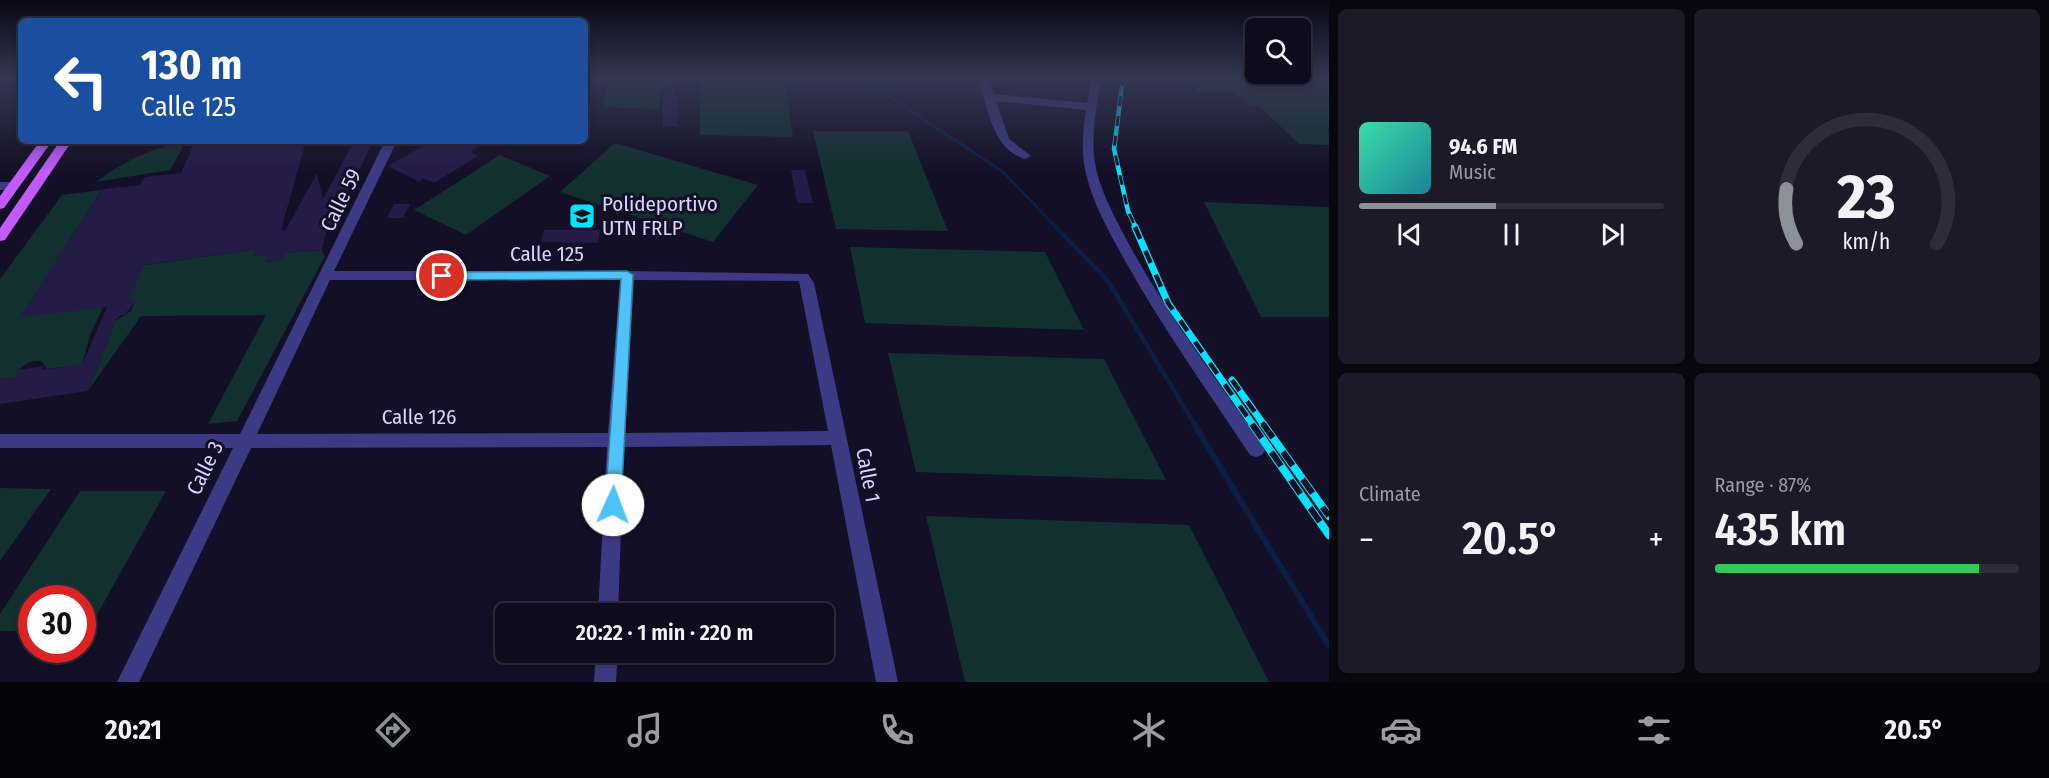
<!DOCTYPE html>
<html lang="en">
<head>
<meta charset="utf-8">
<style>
	body { margin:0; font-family:"Fira Sans Condensed",sans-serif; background:#1c1929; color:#f1f3f6; height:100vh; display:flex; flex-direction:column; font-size:22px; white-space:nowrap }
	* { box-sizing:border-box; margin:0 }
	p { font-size:20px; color:#9b9ba3 }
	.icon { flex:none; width:33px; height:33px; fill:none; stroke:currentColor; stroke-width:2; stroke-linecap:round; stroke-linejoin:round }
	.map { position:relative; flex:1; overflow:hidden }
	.panel { display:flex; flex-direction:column; gap:9px; padding:9px; background:#08060f; width:720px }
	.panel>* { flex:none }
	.hud { position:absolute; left:18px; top:18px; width:570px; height:126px; border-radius:9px; box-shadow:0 3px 9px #0003,0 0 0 2px #2e2b3b; background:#1a4fa0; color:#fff; overflow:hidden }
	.tools { position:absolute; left:1245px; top:18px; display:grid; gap:12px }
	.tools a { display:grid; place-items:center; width:66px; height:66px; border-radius:9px; background:#0e0b1c; box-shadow:0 3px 9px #0003,0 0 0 2px #2e2b3b; font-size:30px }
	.speed { position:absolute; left:18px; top:585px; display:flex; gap:12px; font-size:30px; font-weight:700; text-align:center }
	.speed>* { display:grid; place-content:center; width:78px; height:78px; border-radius:50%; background:#0e0b1c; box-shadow:0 3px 9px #0003,0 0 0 2px #2e2b3b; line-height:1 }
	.speed .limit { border:9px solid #d22; background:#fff; color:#111 }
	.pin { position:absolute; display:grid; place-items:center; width:51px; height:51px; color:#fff; margin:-26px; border:3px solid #fff; border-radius:50%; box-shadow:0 2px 6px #0007 }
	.me { position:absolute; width:66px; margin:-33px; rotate:2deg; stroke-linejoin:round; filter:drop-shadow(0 0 4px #0008) }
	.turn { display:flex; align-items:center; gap:21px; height:126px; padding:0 24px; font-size:27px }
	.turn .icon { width:78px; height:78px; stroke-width:2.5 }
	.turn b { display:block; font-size:42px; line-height:51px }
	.big { font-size:45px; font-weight:600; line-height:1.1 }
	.panel .widget { flex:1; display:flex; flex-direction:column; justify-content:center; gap:9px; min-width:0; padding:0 21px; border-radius:9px; background:#1c1929 }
	.panel .dial { align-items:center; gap:0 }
	.dial svg { height:156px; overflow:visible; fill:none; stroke:#2e2b3b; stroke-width:7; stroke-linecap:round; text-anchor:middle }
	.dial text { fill:#f1f3f6; stroke:none }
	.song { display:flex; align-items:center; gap:18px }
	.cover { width:72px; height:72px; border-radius:9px; background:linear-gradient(135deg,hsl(160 70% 55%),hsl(190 70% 35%)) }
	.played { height:6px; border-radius:3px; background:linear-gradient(90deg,#8c9099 45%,#2e2b3b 45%) }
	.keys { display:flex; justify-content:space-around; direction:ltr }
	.heat { display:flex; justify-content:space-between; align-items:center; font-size:33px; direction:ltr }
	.charge { height:9px; border-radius:4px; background:linear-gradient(90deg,#34c759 87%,#2e2b3b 0) }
	.panel .tiles { flex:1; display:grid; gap:9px; grid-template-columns:repeat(2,1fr) }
	.trip { position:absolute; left:495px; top:603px; width:339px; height:60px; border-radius:9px; background:#0e0b1c; box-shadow:0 3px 9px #0003,0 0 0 2px #2e2b3b; font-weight:600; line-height:60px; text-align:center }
	.menu { display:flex; height:96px; justify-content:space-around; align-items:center; background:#06040b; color:#9b9ba3 }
	.menu .icon { width:42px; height:42px }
	.menu .active { color:#8c9099 }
	.menu b { font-size:27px; color:#f1f3f6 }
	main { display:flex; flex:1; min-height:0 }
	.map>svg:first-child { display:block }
	.green { fill:#12302f }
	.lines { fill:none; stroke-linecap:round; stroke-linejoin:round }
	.stream-far2 { stroke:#0a1f44; stroke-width:3 }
	.stream-far1 { stroke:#0a1f44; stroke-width:4.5 }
	.stream { stroke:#0a1f44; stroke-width:6 }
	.building { fill:#241b47 }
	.minor { fill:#3d3a85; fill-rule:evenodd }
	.major { fill:#c25bff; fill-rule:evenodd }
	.rail-far2-casing { stroke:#00e5ff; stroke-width:4.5 }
	.rail-far1-casing { stroke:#00e5ff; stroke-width:7 }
	.rail-casing { stroke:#00e5ff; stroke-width:8 }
	.rail-far2 { stroke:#130f26; stroke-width:3; stroke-dasharray:10; stroke-linecap:butt }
	.rail-far1 { stroke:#130f26; stroke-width:4.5; stroke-dasharray:13; stroke-linecap:butt }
	.rail { stroke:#130f26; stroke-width:6; stroke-dasharray:17; stroke-linecap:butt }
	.route { fill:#4fc3f7; stroke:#337fa1; stroke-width:1.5 }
	.labels { text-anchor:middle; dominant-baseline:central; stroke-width:6; stroke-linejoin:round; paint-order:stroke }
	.street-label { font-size:21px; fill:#d9d4ff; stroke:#130f26 }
	.poi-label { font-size:21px; fill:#d9d4ff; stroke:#130f26; text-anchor:start }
</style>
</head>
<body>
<main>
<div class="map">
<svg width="1329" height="682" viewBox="0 0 1329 682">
	<rect width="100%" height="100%" fill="#130f26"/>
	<path class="green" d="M 611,77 L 665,77 L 658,109 L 602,107 Z
		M 700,77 L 784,77 L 793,137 L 700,135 Z
		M 1202,77 L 1329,77 L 1329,128 L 1327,129 L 1329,131 L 1329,145 L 1299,144 L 1259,106 L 1250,106 L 1235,93 L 1195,92 Z
		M 813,131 L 908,131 L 948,231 L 836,229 Z
		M 185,143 L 170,170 L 96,182 C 122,163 152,146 185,143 Z
		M 615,143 L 758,185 L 713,242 L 560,192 Z
		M 500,155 L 550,176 L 466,235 L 414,210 Z
		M 102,190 L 21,316 L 103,307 L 90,335 L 82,365 L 47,369 L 41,361 C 27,360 21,366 14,378 L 0,379 L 0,279 L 62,195 Z
		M 1204,202 L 1329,207 L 1329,317 L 1261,317 Z
		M 850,247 L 1045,252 L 1084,330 L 865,323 Z
		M 257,249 L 255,255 L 269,254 L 267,262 L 282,260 L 284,253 L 322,250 L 325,256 L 237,421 L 208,424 L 266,315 L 141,316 L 88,391 L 115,321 L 131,311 L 135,301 L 128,301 L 139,266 Z
		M 888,353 L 1104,359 L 1166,480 L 916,472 Z
		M 0,488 L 51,489 L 0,561 Z
		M 80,491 L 166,491 L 88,631 L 83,631 L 82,598 L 32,598 L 31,631 L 0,631 L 0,614 Z
		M 926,516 L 1189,525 L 1269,682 L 965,682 Z"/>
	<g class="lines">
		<path class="stream-far2" d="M 860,77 L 1003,172 L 1057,228"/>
		<path class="stream-far1" d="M 1056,227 L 1108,281 L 1195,425"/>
		<path class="stream" d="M 1194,424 L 1329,646"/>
	</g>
	<path class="building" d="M 663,77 L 672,77 L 674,96 L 677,96 L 677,126 L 663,126 Z
		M 195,141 L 306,141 L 281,230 L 285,231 L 317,173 L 323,199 L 354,141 L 373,141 L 332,228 L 327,228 L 322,250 L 284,253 L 282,260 L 266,262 L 269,254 L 254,256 L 257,249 L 144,265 L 128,301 L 137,300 L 124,315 L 121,315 L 115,321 L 88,391 L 0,404 L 0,379 L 14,378 L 18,370 L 44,366 L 41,370 L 82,365 L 107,307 L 20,317 L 103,189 L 140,185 L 145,177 L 181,173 Z
		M 432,141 L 488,141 L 470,152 L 478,156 L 434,183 L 422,178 L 420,182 L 387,166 Z
		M 791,170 L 805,170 L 813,203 L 797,203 Z
		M 394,204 L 410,204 L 403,218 L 387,218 Z
		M 544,230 L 600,230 L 598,243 L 541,242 Z"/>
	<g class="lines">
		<path class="minor" d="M 978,77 L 988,77 L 994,94 L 1087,103 L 1092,77 L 1102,77 C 1096,105 1091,135 1095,163 C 1099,187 1111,210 1122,231 C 1161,307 1214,375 1262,445 L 1265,450 L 1262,455 L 1256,457 L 1250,455 C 1207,390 1161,326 1123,257 C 1108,230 1091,200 1085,169 C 1081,150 1083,129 1086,110 L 996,101 L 1009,139 L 1031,156 L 1025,159 C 992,150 987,105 978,77 Z
			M 385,141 L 397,141 L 334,271 L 627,271 L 808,274 L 814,283 L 898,682 L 876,682 L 831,445 L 624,447 L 618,614 L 598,614 L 607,447 L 251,448 L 139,682 L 117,682 L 233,448 L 0,448 L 0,434 L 240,434 ZM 330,280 L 620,280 L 608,433 L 257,434 ZM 634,280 L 799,281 L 828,431 L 625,433 Z
			M 0,182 L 13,182 L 19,186 L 13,190 L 0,190 Z
			M 596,652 L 618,652 L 616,682 L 594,682 Z"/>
		<path class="major" d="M 40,141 L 52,141 L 4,208 L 0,209 L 0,196 Z
			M 60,141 L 72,141 L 5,240 L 0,241 L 0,228 Z"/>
		<defs>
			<path id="rail-far2" d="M 1126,77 L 1122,86 L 1114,149 L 1128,211 L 1136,228"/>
			<path id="rail-far1" d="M 1135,227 L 1168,303 L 1253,425
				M 1232,380 L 1264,425"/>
			<path id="rail" d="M 1252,424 L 1329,535
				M 1263,424 L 1329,516"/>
		</defs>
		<use href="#rail-far2" class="rail-far2-casing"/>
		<use href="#rail-far1" class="rail-far1-casing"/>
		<use href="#rail" class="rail-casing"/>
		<use href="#rail-far2" class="rail-far2"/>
		<use href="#rail-far1" class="rail-far1"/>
		<use href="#rail" class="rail"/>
	</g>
	<linearGradient id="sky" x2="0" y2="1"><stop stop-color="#0a0815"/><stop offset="0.45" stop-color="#333752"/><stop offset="1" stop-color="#333752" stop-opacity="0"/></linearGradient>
	<rect width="1329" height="173" fill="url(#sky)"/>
	<path class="route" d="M 627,271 L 633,275 L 621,505 L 619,510 L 613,512 L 607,510 L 605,505 L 621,279 L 442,280 L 436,276 L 442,272 Z"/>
	<defs>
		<symbol id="university-square" viewBox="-11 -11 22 22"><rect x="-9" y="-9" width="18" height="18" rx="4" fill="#00e5ff" stroke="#130f26"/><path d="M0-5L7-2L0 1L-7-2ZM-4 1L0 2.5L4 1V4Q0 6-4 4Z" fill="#111"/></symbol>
	</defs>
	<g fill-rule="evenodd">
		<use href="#university-square" x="567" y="201" width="30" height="30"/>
	</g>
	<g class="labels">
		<g class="street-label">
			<text transform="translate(341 200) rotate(-64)">Calle 59</text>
			<text x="547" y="254">Calle 125</text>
			<text x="419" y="417">Calle 126</text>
			<text transform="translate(205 468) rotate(-64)">Calle 3</text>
			<text transform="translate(868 475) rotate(79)">Calle 1</text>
		</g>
		<g class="poi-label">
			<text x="602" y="204">Polideportivo<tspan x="602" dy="24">UTN FRLP</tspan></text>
		</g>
	</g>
</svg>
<div class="tools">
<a><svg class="icon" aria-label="search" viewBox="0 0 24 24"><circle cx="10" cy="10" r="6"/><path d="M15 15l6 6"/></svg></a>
</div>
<div class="speed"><div class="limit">30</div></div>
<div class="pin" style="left:442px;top:276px;background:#d93025"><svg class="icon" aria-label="arrive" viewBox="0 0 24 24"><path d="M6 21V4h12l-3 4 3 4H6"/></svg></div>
<svg class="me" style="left:613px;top:505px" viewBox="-20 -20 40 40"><circle r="19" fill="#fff"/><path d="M0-13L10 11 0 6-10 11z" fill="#4fc3f7"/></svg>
<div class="trip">20:22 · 1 min · 220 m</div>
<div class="hud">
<div class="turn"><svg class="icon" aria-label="left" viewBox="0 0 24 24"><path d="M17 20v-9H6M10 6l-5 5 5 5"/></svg><div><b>130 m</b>Calle 125</div></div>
</div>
</div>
<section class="panel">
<div class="tiles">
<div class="widget">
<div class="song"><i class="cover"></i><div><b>94.6 FM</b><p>Music</p></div></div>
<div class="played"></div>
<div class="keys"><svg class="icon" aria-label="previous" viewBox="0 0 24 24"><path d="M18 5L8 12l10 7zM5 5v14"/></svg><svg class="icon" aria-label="pause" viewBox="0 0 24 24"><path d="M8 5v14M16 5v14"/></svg><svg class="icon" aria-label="next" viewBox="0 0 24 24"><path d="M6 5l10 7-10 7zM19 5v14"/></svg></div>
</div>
<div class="widget dial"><svg viewBox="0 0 100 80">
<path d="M14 69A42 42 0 1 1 86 69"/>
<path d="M14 69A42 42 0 0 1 9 41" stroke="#8c9099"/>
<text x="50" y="56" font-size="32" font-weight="700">23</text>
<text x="50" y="72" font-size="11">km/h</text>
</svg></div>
<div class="widget"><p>Climate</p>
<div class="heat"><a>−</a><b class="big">20.5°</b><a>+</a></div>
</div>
<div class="widget"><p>Range · 87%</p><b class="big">435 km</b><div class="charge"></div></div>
</div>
</section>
</main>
<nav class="menu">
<b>20:21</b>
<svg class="icon active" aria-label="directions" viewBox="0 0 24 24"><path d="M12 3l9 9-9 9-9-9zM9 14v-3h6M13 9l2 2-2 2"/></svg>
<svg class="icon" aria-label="music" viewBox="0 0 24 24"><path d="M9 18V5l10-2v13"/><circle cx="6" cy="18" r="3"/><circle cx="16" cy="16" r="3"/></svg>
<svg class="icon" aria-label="phone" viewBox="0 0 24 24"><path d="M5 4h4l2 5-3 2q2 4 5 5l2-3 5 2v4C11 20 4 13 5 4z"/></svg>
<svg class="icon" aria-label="climate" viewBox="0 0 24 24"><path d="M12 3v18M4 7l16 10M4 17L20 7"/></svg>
<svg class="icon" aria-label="car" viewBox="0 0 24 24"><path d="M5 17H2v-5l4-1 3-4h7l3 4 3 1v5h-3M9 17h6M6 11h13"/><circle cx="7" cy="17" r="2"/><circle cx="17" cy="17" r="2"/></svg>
<svg class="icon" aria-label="filters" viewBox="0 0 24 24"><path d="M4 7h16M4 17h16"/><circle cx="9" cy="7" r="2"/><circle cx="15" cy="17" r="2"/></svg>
<b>20.5°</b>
</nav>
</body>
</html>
